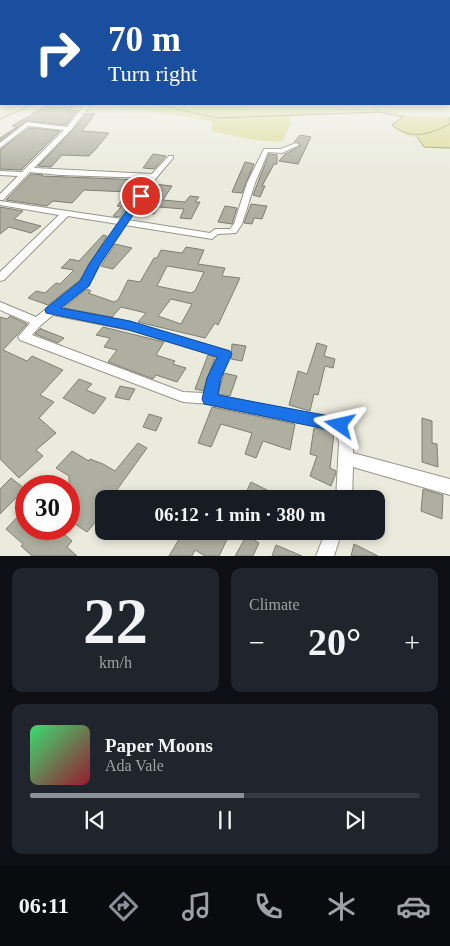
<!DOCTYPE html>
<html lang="en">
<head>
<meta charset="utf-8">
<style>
	body { margin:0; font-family:Georgia,serif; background:#20242c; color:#f1f3f6; height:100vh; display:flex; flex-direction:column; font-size:19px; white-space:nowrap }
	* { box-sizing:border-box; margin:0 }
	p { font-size:16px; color:#9ea1a6 }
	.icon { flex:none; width:28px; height:28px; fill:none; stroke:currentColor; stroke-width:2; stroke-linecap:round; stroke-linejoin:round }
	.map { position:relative; height:556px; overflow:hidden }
	.sheet { display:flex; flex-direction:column; gap:12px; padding:12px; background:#0d0f14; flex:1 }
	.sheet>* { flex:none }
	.guide { position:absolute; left:0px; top:0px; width:450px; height:105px; box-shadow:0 2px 8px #0003; background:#1a4fa0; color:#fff; overflow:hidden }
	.speed { position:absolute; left:15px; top:475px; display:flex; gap:10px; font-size:25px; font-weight:700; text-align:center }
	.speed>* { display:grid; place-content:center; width:65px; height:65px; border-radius:50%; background:#171b24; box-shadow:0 2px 8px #0003; line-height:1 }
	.speed .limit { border:8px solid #d22; background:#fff; color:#111 }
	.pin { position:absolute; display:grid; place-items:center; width:42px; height:42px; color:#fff; margin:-21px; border:2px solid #fff; border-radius:50%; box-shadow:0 1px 5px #0007 }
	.me { position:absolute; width:55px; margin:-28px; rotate:281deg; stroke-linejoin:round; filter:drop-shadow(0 0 4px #0008) }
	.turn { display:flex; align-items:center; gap:18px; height:105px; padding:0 25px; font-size:22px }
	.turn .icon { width:65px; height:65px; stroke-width:2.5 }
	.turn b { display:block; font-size:35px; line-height:42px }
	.big { font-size:38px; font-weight:600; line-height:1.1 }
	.sheet .tile { flex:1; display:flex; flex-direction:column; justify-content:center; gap:8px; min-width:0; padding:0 18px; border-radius:10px; background:#20242c }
	.sheet .dial { align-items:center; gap:0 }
	.dial b { font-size:65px; line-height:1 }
	.song { display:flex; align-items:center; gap:15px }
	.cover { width:60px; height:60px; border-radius:8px; background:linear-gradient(135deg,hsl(140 70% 55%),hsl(350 70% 35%)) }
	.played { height:5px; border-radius:2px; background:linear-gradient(90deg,#8c9099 55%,#363941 55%) }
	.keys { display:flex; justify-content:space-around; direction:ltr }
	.heat { display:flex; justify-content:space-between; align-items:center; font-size:28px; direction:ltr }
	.sheet .tiles { flex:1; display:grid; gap:12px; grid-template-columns:1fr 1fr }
	.tile:last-child { grid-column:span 2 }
	.trip { position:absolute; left:95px; top:490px; width:290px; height:50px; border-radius:10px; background:#171b24; box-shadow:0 2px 8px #0003; font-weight:600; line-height:50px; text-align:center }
	.tabs { display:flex; height:80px; justify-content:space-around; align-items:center; background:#090b0e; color:#9ea1a6 }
	.tabs .icon { width:35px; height:35px }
	.tabs .on { color:#8c9099 }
	.tabs b { font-size:22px; color:#f1f3f6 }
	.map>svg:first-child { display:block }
	.green { fill:#dbdc93 }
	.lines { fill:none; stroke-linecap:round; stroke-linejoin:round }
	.stream { stroke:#909046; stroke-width:1 }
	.building { fill:#aeafa1; stroke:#7e7f72; fill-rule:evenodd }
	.minor-casing { stroke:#96978a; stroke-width:2 }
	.minor { fill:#fff; fill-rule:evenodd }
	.route { fill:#1a73e8; stroke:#114b97 }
</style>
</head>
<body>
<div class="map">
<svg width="450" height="556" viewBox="0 0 450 556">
	<rect width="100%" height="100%" fill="#eaebdd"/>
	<path class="green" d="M 119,104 L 249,104 L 246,108 L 379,109 L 410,116 L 450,117 L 450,148 L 424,147 L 417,137 L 405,135 L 392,125 L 403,117 C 372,102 323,115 290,117 L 291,124 L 282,142 L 253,140 L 212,131 L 212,121 L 117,106 Z"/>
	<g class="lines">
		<path class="stream" d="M 154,104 L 217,118 L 380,112 L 403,117 L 392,125 C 411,141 430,134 450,124 L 450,117
			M 0,119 L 34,104
			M 417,137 L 424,147 L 450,148"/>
	</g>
	<path class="building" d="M 50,104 L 74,106 L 67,110 L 77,111 L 66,125 L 26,121 L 0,141 L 0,138 L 17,127 L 12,126 Z
		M 86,114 L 95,114 L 82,131 L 109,133 L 95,150 L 89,156 L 62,155 L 51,167 L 38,166 L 72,131 Z
		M 29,128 L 60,131 L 21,170 L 0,169 L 0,150 Z
		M 300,135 L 311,137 L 298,164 L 279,161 L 285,154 L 301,146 L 294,142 Z
		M 153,154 L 166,156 L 154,169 L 143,168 Z
		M 269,154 L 277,155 L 277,164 L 274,164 L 262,186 L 265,186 L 260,197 L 253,195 Z
		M 245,162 L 254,164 L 242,193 L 232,192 Z
		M 31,174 L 43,175 L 42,176 L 142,180 L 140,183 L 143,183 L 120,217 L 113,216 L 121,207 L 117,206 L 128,192 L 84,190 L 72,203 L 53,201 L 47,206 L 6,200 Z
		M 154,184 L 172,186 L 163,200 L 185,202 L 190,196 L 199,197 L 195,202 L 200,202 L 191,219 L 180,218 L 184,209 L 159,207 L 154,214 L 136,211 Z
		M 251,204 L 267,206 L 262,219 L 254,218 L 252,224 L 244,223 Z
		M 225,206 L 237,208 L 232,224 L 218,222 Z
		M 0,207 L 23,211 L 14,219 L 41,226 L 31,233 L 9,227 L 0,234 Z
		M 103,235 L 107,236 L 80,280 L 48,305 L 28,298 L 36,291 L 45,293 L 56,283 L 60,284 L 74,270 L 61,268 L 70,259 L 79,261 Z
		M 115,244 L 132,248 L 113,269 L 101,266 Z
		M 186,247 L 204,250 L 198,264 L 225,268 L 222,276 L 240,278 L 218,325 L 215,323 L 205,338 L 138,322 L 146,313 L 121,307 L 112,317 L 64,308 L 87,289 L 91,291 L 88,293 L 114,302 L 118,300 L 128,280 L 140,282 L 154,258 L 157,258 L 161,250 L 182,253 ZM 167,266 L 204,272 L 195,291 L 191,293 L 157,286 ZM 171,299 L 192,304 L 181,324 L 158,316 Z
		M 10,316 L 27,324 L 3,350 L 27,361 L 32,356 L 63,370 L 40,395 L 54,402 L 39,418 L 56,433 L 36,450 L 43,456 L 19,478 L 0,459 L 0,317 L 7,319 Z
		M 103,327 L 164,342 L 156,355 L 175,361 L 173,364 L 186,368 L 177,382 L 156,375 L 153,379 L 108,362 L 117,350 L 104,347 L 110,338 L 96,335 Z
		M 41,328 L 41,329 L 64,338 L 58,343 L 35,334 Z
		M 317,343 L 327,346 L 324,356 L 335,359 L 333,368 L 325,366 L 318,395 L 314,394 L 310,411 L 289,405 L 298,371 L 307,374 Z
		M 232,344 L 246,346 L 242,361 L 231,359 Z
		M 208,355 L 215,357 L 203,391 L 195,389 Z
		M 224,373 L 237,376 L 230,396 L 218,394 Z
		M 79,379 L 92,384 L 86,390 L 106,398 L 94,414 L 63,398 Z
		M 120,386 L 135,389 L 129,400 L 115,397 Z
		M 212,407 L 295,424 L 290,450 L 263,441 L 256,458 L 245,454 L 252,433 L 221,424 L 211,447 L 198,443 Z
		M 149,414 L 162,418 L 156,431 L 143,427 Z
		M 422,418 L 432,421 L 432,443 L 437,444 L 438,467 L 422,462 Z
		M 314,428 L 334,432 L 334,434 L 330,468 L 336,471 L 336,473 L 331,486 L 310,476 L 317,456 L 310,454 Z
		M 138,443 L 147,448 L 111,498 L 104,493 L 104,512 L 87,532 L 69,520 L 69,476 L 56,468 L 72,451 L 89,461 L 90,459 L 103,464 L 115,471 Z
		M 11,478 L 25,489 L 0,514 L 0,489 Z
		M 251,482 L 273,493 L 270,499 L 243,499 Z
		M 423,489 L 443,495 L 442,519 L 421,511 Z
		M 26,508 L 26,529 L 58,529 L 72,541 L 67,547 L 77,556 L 32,556 L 21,546 L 23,544 L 6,529 Z
		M 184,531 L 231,531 L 219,556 L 205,556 L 195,550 L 192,556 L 169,556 Z
		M 247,535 L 259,543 L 253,556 L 235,556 Z
		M 354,544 L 378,556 L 351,556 Z
		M 276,545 L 302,556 L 272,556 Z"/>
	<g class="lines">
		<defs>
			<path id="minor" d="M 85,104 L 91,104 L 71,130 L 34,168 L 152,174 L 169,156 L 173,156 L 173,158 L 157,177 L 128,220 L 210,233 L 215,229 L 230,229 L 234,224 L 247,183 L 264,149 L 281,149 L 296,143 L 299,145 L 282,153 L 268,152 L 255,183 L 242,224 L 236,233 L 218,234 L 212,239 L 125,225 L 100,264 L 89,285 L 60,309 L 130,322 L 229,351 L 231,354 L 220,378 L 216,395 L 345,421 L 353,443 L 353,453 L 450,479 L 450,495 L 353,467 L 352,499 L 336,499 L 339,443 L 335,430 L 209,404 L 183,402 L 20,340 L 18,337 L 30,323 L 0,310 L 0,302 L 36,317 L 81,281 L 90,264 L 118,224 L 68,216 L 4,280 L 0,281 L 0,272 L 59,215 L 0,205 L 0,201 L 121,219 L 149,178 L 60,175 L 30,172 L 3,200 L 0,200 L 0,194 L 18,176 L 0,175 L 0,171 L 22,172 L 64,130 L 28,126 L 0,148 L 0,143 L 27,122 L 67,127 ZM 53,315 L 130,330 L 218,356 L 208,378 L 204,393 L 183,392 L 32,335 L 41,325 Z
				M 326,531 L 342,531 L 334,556 L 316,556 Z"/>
		</defs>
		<use href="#minor" class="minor-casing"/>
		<use href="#minor" class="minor"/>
	</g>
	<linearGradient id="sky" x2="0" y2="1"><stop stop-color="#85a6a7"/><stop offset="0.55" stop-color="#f6f6f0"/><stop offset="1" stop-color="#f6f6f0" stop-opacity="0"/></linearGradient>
	<rect width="450" height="175" fill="url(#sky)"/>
	<path class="route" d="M 138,194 L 146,196 L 100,264 L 89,286 L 61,308 L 130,321 L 230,351 L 232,354 L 221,378 L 218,395 L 340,418 L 346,420 L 348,425 L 346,430 L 340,432 L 204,404 L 202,399 L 207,378 L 217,357 L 129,330 L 46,313 L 45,310 L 46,308 L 80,281 L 89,264 Z"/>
</svg>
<div class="speed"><div class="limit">30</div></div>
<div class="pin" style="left:141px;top:196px;background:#d93025"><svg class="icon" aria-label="arrive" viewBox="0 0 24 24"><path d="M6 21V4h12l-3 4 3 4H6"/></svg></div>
<svg class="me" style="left:340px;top:425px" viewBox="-20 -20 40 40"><path d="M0-17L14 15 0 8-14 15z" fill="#1a73e8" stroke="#fff" stroke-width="4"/></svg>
<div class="trip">06:12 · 1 min · 380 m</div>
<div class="guide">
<div class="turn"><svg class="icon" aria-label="right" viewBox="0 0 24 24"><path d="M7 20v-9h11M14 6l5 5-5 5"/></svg><div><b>70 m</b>Turn right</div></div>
</div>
</div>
<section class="sheet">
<div class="tiles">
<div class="tile dial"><b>22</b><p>km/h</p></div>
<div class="tile"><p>Climate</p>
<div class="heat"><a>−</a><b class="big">20°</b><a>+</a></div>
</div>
<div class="tile">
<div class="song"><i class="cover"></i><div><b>Paper Moons</b><p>Ada Vale</p></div></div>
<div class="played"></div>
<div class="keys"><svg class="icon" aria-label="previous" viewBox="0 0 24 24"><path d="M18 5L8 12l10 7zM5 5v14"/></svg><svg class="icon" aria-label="pause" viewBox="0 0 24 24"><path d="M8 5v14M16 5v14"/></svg><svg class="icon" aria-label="next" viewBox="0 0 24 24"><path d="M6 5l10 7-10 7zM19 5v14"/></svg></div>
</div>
</div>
</section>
<nav class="tabs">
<b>06:11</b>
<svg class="icon on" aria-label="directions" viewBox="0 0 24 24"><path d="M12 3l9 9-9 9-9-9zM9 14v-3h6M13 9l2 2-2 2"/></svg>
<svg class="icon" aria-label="music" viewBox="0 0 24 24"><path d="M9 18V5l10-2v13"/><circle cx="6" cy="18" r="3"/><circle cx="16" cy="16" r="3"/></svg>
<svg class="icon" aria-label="phone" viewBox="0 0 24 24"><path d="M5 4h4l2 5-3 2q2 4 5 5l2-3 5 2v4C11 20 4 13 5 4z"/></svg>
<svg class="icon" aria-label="climate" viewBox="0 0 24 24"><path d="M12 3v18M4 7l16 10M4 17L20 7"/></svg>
<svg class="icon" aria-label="car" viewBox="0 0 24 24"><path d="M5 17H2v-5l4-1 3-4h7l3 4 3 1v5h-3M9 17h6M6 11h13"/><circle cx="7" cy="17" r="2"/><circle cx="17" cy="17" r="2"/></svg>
</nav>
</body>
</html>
